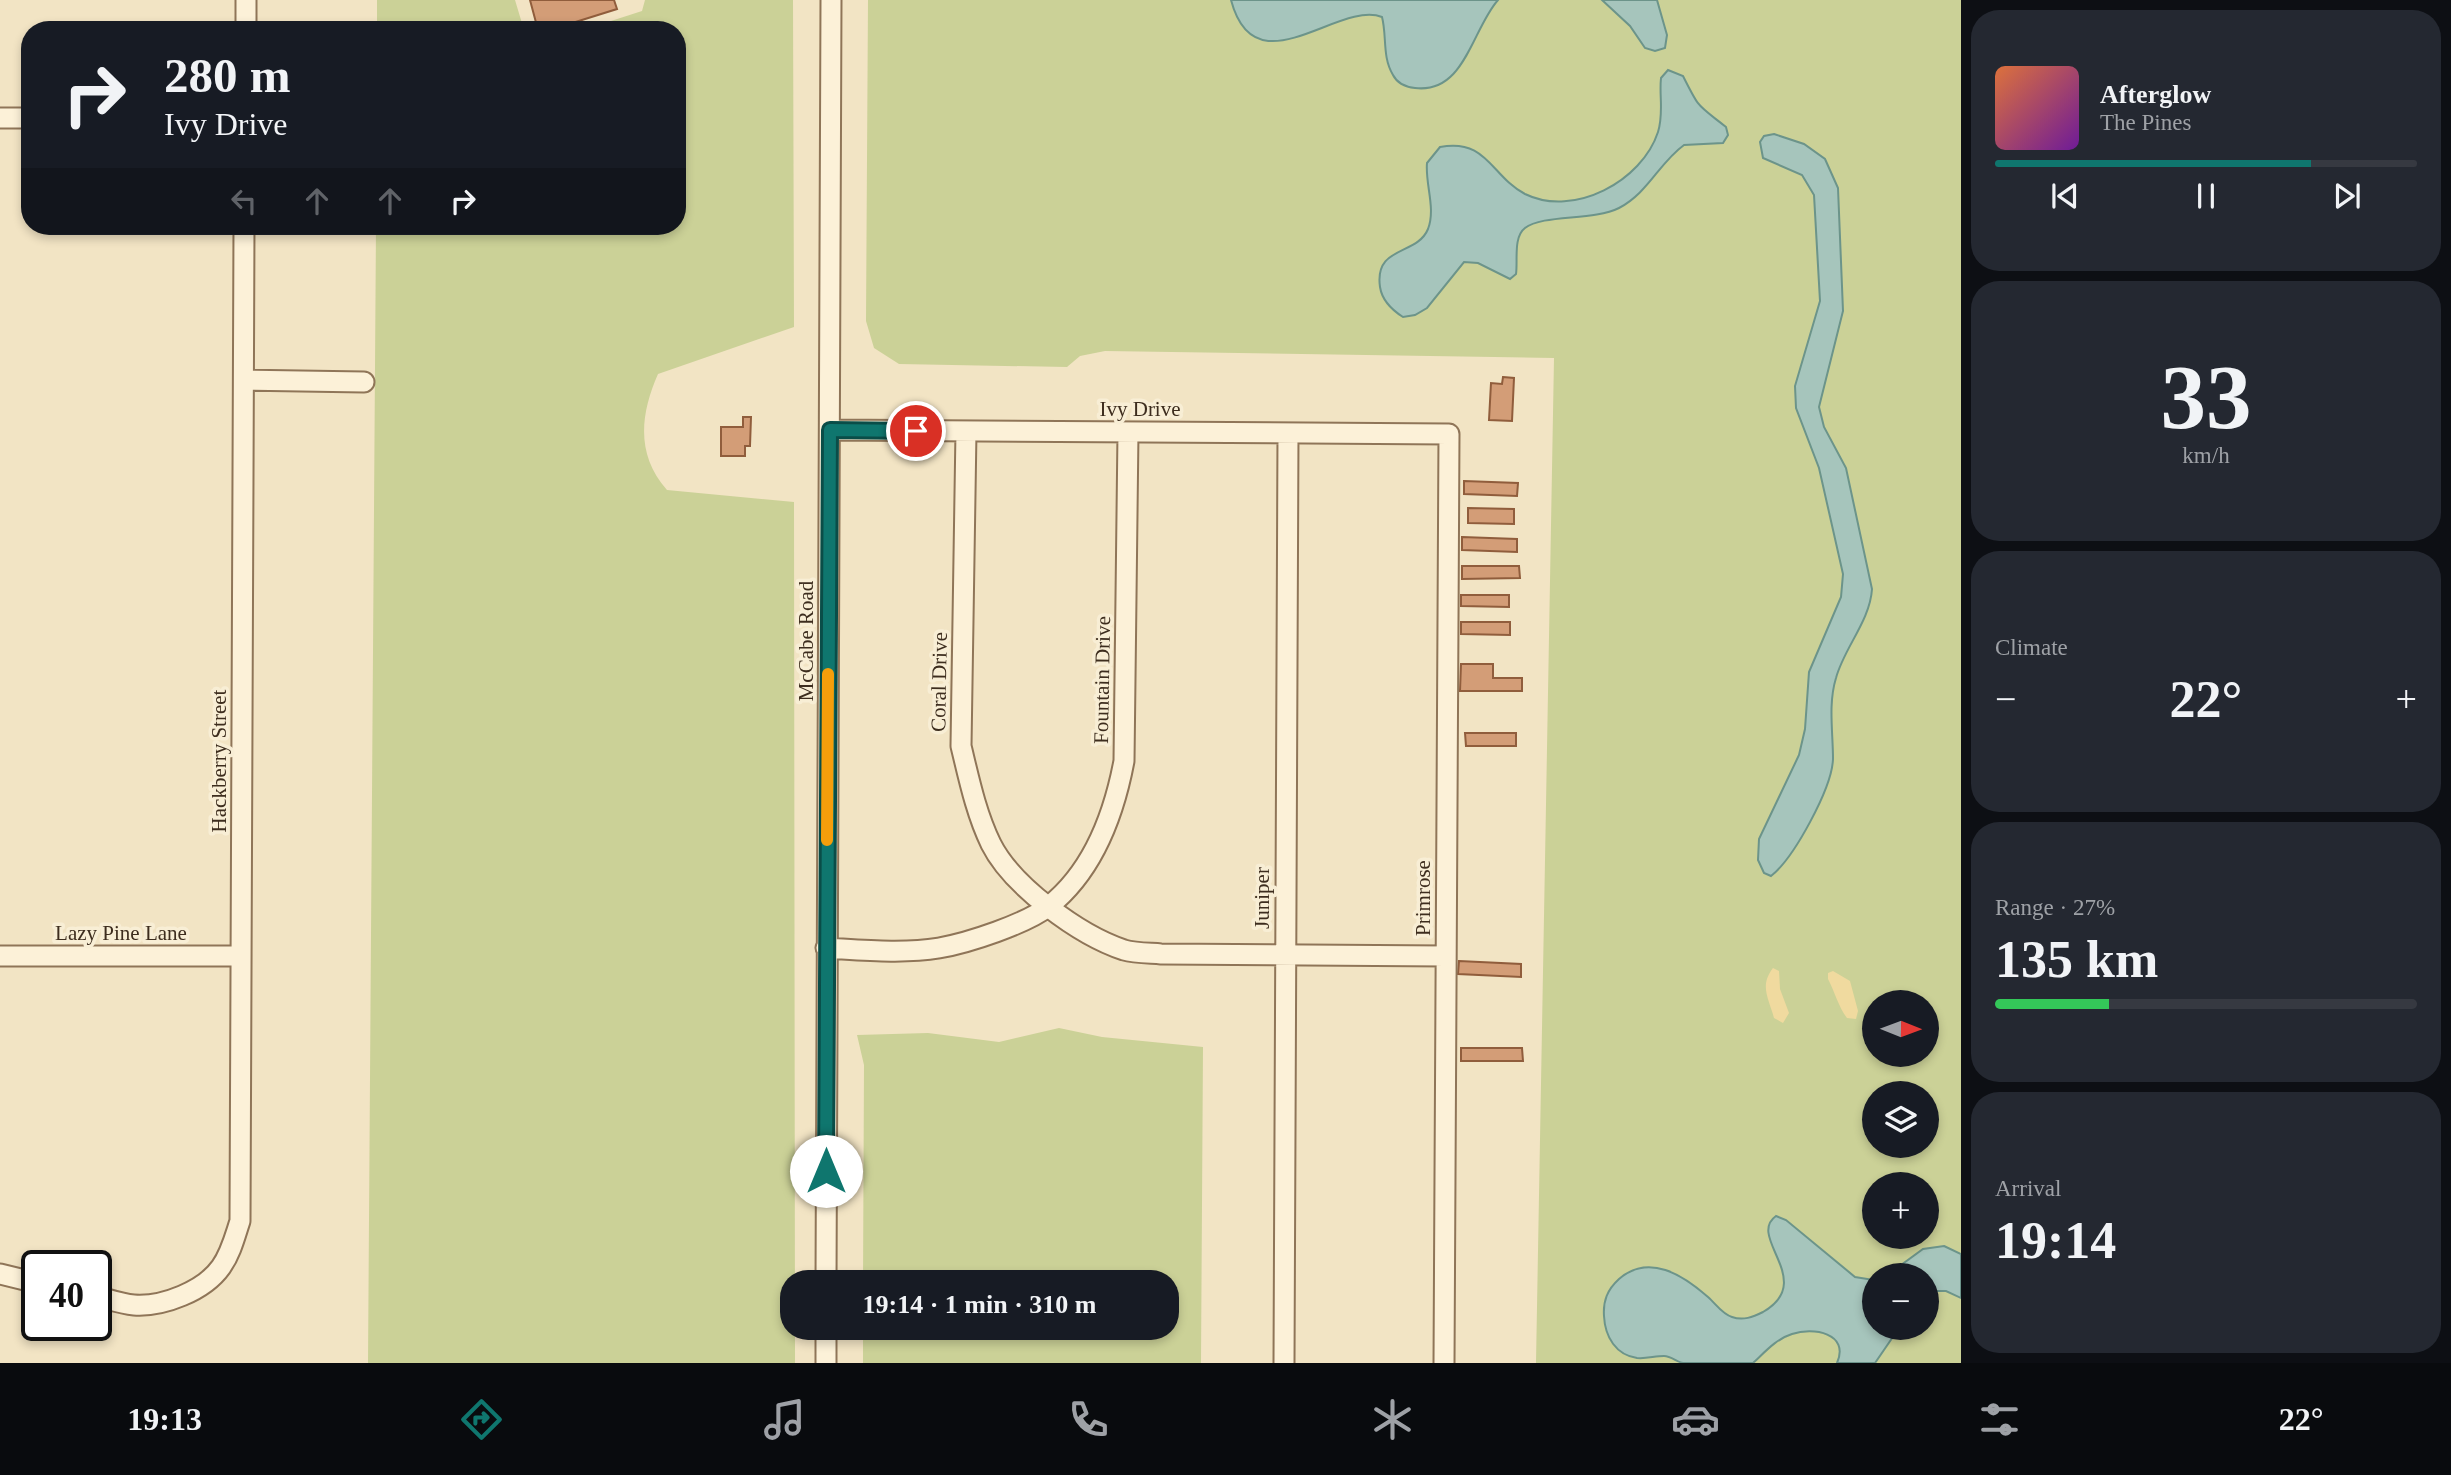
<!DOCTYPE html>
<html lang="en">
<head>
<meta charset="utf-8">
<style>
	body { margin:0; font-family:Georgia,serif; background:#242831; color:#f1f3f6; height:100vh; display:flex; flex-direction:column; font-size:26px; white-space:nowrap }
	* { box-sizing:border-box; margin:0 }
	p { font-size:23px; color:#9ea1a6 }
	.icon { flex:none; width:38px; height:38px; fill:none; stroke:currentColor; stroke-width:2; stroke-linecap:round; stroke-linejoin:round }
	.map { position:relative; flex:1; overflow:hidden }
	.details { display:flex; flex-direction:column; gap:10px; padding:10px; background:#0d0f14; width:490px }
	.details>* { flex:none }
	.top-card { position:absolute; left:21px; top:21px; width:665px; height:214px; border-radius:28px; box-shadow:0 4px 10px #0003; background:#171b24; color:#f1f3f6; overflow:hidden }
	.needle { width:46px; rotate:91deg }
	.controls { position:absolute; left:1862px; top:990px; display:grid; gap:14px }
	.controls a { display:grid; place-items:center; width:77px; height:77px; border-radius:50%; background:#171b24; box-shadow:0 4px 10px #0003; font-size:35px }
	.speed { position:absolute; left:21px; top:1250px; display:flex; gap:14px; font-size:35px; font-weight:700; text-align:center }
	.speed>* { display:grid; place-content:center; width:91px; height:91px; border-radius:50%; background:#171b24; box-shadow:0 4px 10px #0003; line-height:1 }
	.speed .limit { border:4px solid #111; border-radius:10px; background:#fff; color:#111 }
	.pin { position:absolute; display:grid; place-items:center; width:60px; height:60px; color:#fff; margin:-30px; border:4px solid #fff; border-radius:50%; box-shadow:0 2px 7px #0007 }
	.me { position:absolute; width:77px; margin:-38px; rotate:0deg; stroke-linejoin:round; filter:drop-shadow(0 0 5px #0008) }
	.turn { display:flex; align-items:center; gap:24px; height:147px; padding:0 28px; font-size:32px }
	.turn .icon { width:91px; height:91px; stroke-width:2.5 }
	.turn b { display:block; font-size:49px; line-height:60px }
	.lanes { display:flex; align-items:center; height:66px; padding:0 28px; background:#0003; justify-content:center; gap:35px; direction:ltr }
	.lanes .off { opacity:.35 }
	.big { font-size:52px; font-weight:700; line-height:1.1 }
	.details .card { flex:1; display:flex; flex-direction:column; justify-content:center; gap:10px; min-width:0; padding:0 24px; border-radius:28px; background:#242831 }
	.details .dial { align-items:center; gap:0 }
	.dial b { font-size:91px; line-height:1 }
	.song { display:flex; align-items:center; gap:21px }
	.cover { width:84px; height:84px; border-radius:10px; background:linear-gradient(135deg,hsl(20 70% 55%),hsl(280 70% 35%)) }
	.played { height:7px; border-radius:4px; background:linear-gradient(90deg,#0f766e 75%,#363941 75%) }
	.keys { display:flex; justify-content:space-around; direction:ltr }
	.heat { display:flex; justify-content:space-between; align-items:center; font-size:38px; direction:ltr }
	.charge { height:10px; border-radius:5px; background:linear-gradient(90deg,#34c759 27%,#363941 0) }
	.trip { position:absolute; left:780px; top:1270px; width:399px; height:70px; border-radius:28px; background:#171b24; box-shadow:0 4px 10px #0003; font-weight:700; line-height:70px; text-align:center }
	.tab-bar { display:flex; height:112px; justify-content:space-around; align-items:center; background:#090b0e; color:#9ea1a6 }
	.tab-bar .icon { width:49px; height:49px }
	.tab-bar .selected { color:#0f766e }
	.tab-bar b { font-size:32px; color:#f1f3f6 }
	main { display:flex; flex:1; min-height:0 }
	.map>svg:first-child { display:block }
	.green { fill:#cbd197; fill-rule:evenodd }
	.sand { fill:#f0da9f }
	.water { fill:#a6c5bc; stroke:#6c948a; stroke-width:2 }
	.building { fill:#d39d77; stroke:#905d3c; stroke-width:2 }
	.lines { fill:none; stroke-linecap:round; stroke-linejoin:round }
	.minor-casing { stroke:#8f7558; stroke-width:23 }
	.minor { stroke:#fcf1d8; stroke-width:19 }
	.route-casing { stroke:#0a4d48; stroke-width:18 }
	.route { stroke:#0f766e; stroke-width:12 }
	.slow { stroke:#f59e0b; stroke-width:12 }
	.labels { text-anchor:middle; dominant-baseline:central; stroke-width:7; stroke-linejoin:round; paint-order:stroke }
	.street-label { font-size:21px; fill:#3d2d1e; stroke:#f8eed5 }
</style>
</head>
<body>
<main>
<div class="map">
<svg width="1961" height="1363" viewBox="0 0 1961 1363">
	<rect width="100%" height="100%" fill="#f2e4c4"/>
	<path class="green" d="M 377,0 L 515,0 L 524,30 L 377,30 Z
		M 645,0 L 793,0 L 794,327 L 658,374 C 640,415 636,455 667,490 L 794,502 L 795,1363 L 368,1363 L 376,226 L 677,226 L 677,30 L 583,30 L 642,11 Z
		M 868,0 L 1961,0 L 1961,1363 L 1536,1363 L 1554,358 L 1105,351 L 1080,356 L 1067,367 L 899,364 L 874,348 L 866,321 ZM 1874,1003 L 1927,1003 L 1927,1055 L 1874,1055 ZM 1874,1094 L 1927,1094 L 1927,1146 L 1874,1146 ZM 1874,1185 L 1927,1185 L 1927,1237 L 1874,1237 ZM 1874,1276 L 1927,1276 L 1927,1328 L 1874,1328 Z
		M 1059,1028 L 1102,1037 L 1203,1047 L 1201,1363 L 863,1363 L 863,1328 L 1167,1328 L 1167,1283 L 863,1283 L 864,1065 L 857,1035 L 928,1033 L 999,1042 Z"/>
	<path class="sand" d="M 1773,968 L 1779,971 L 1780,989 L 1789,1013 L 1783,1023 L 1774,1018 C 1769,999 1759,986 1773,968 Z
		M 1833,971 L 1850,981 L 1858,1011 L 1856,1019 L 1847,1018 C 1838,1006 1835,992 1828,979 L 1828,973 Z"/>
	<path class="water" d="M 1231,0 L 1498,0 C 1472,29 1465,94 1415,88 C 1406,87 1397,83 1393,75 C 1382,57 1387,36 1382,17 C 1338,0 1255,91 1231,0 Z
		M 1602,0 L 1657,0 L 1667,35 L 1665,48 L 1655,51 L 1645,48 L 1630,26 Z
		M 1668,70 L 1683,76 C 1700,110 1697,104 1726,127 L 1728,135 L 1723,143 L 1684,145 C 1659,163 1648,193 1619,208 C 1593,221 1543,214 1525,228 C 1513,237 1518,261 1516,274 L 1510,279 L 1478,263 L 1464,262 L 1427,308 L 1415,315 L 1403,317 C 1392,310 1382,300 1380,287 C 1374,245 1417,256 1428,229 C 1436,208 1425,184 1427,163 L 1440,147 C 1487,138 1491,176 1525,194 C 1574,218 1642,181 1658,132 C 1664,113 1659,96 1661,78 Z
		M 1774,134 L 1804,144 L 1825,159 L 1838,188 L 1843,311 L 1819,407 L 1824,427 L 1846,468 L 1872,589 C 1870,621 1844,648 1836,678 C 1828,704 1833,732 1833,759 C 1832,788 1794,858 1771,876 L 1764,873 L 1758,860 L 1759,839 L 1799,755 L 1805,729 L 1809,672 L 1841,597 L 1843,574 L 1819,468 L 1796,408 L 1795,386 L 1820,301 L 1814,195 L 1802,175 L 1763,158 L 1760,142 L 1764,136 Z
		M 1776,1216 L 1786,1220 L 1855,1277 L 1874,1280 L 1874,1328 L 1899,1328 L 1875,1363 L 1837,1363 C 1850,1333 1813,1327 1792,1334 C 1776,1339 1765,1352 1753,1363 C 1731,1363 1705,1363 1683,1363 C 1677,1362 1671,1356 1664,1356 C 1655,1356 1646,1359 1637,1358 C 1616,1355 1605,1337 1604,1316 C 1603,1301 1607,1290 1619,1279 C 1649,1253 1683,1275 1708,1297 C 1716,1304 1722,1314 1732,1317 C 1743,1321 1753,1317 1763,1312 C 1817,1281 1746,1237 1776,1216 Z
		M 1944,1246 L 1961,1254 L 1961,1298 L 1946,1291 L 1927,1291 L 1927,1276 L 1886,1276 L 1923,1249 Z"/>
	<path class="building" d="M 530,0 L 614,0 L 617,9 L 550,30 L 538,30 Z
		M 1503,377 L 1514,378 L 1512,421 L 1489,420 L 1491,383 L 1502,384 Z
		M 743,417 L 751,417 L 750,446 L 745,446 L 745,456 L 721,456 L 721,427 L 743,427 Z
		M 1464,481 L 1518,483 L 1517,496 L 1464,494 Z
		M 1468,508 L 1514,509 L 1514,524 L 1468,523 Z
		M 1462,537 L 1517,539 L 1517,552 L 1462,550 Z
		M 1462,566 L 1519,566 L 1520,578 L 1462,579 Z
		M 1461,595 L 1509,595 L 1509,607 L 1461,606 Z
		M 1461,622 L 1510,622 L 1510,635 L 1461,634 Z
		M 1461,664 L 1493,664 L 1493,678 L 1522,678 L 1522,691 L 1460,691 Z
		M 1465,733 L 1516,733 L 1516,746 L 1466,746 Z
		M 1459,961 L 1521,964 L 1521,977 L 1458,974 Z
		M 1461,1048 L 1522,1048 L 1523,1061 L 1461,1061 Z"/>
	<g class="lines">
		<defs>
			<path id="minor" d="M 246,30 L 246,0
				M 0,118 L 30,118
				M 244,380 L 364,382
				M 830,430 L 1449,434 L 1444,1363
				M 966,431 L 961,746 C 969,779 976,813 991,844 C 1012,886 1079,935 1124,950 C 1135,953 1149,953 1161,954 L 1446,956
				M 826,948 C 862,950 903,954 939,948 C 968,943 1026,924 1049,906 C 1093,871 1114,814 1124,761 L 1128,432
				M 0,956 L 241,956
				M 0,1274 L 37,1283
				M 826,1283 L 831,0
				M 96,1296 C 108,1299 121,1304 134,1305 C 163,1307 204,1291 221,1267 C 231,1253 235,1236 240,1221 L 244,226
				M 826,1363 L 826,1328
				M 1284,1363 L 1288,433"/>
		</defs>
		<use href="#minor" class="minor-casing"/>
		<use href="#minor" class="minor"/>
	</g>
	<g class="lines">
		<defs>
			<path id="route" d="M 826,1171 L 830,430 L 916,431"/>
		</defs>
		<use href="#route" class="route-casing"/>
		<use href="#route" class="route"/>
		<path class="slow" d="M 827,840 L 828,674"/>
	</g>
	<g class="labels">
		<g class="street-label">
			<text x="1140" y="409">Ivy Drive</text>
			<text transform="translate(806 641) rotate(-90)">McCabe Road</text>
			<text transform="translate(1102 680) rotate(-89)">Fountain Drive</text>
			<text transform="translate(939 682) rotate(-89)">Coral Drive</text>
			<text transform="translate(219 761) rotate(-90)">Hackberry Street</text>
			<text transform="translate(1262 898) rotate(-90)">Juniper</text>
			<text transform="translate(1423 898) rotate(-90)">Primrose</text>
			<text x="121" y="933">Lazy Pine Lane</text>
		</g>
	</g>
</svg>
<div class="controls">
<a><svg class="needle" viewBox="-14 -14 28 28"><path d="M0-13l5 13h-10z" fill="#e53935"/><path d="M0 13l5-13h-10z" fill="#9ea1a6"/></svg></a>
<a><svg class="icon" aria-label="layers" viewBox="0 0 24 24"><path d="M12 4l9 5-9 5-9-5zM3 14l9 5 9-5"/></svg></a>
<a>+</a>
<a>−</a>
</div>
<div class="speed"><div class="limit">40</div></div>
<div class="pin" style="left:916px;top:431px;background:#d93025"><svg class="icon" aria-label="arrive" viewBox="0 0 24 24"><path d="M6 21V4h12l-3 4 3 4H6"/></svg></div>
<svg class="me" style="left:826px;top:1171px" viewBox="-20 -20 40 40"><circle r="19" fill="#fff"/><path d="M0-13L10 11 0 6-10 11z" fill="#0f766e"/></svg>
<div class="trip">19:14 · 1 min · 310 m</div>
<div class="top-card">
<div class="turn"><svg class="icon" aria-label="right" viewBox="0 0 24 24"><path d="M7 20v-9h11M14 6l5 5-5 5"/></svg><div><b>280 m</b>Ivy Drive</div></div>
<div class="lanes"><svg class="icon off" aria-label="left" viewBox="0 0 24 24"><path d="M17 20v-9H6M10 6l-5 5 5 5"/></svg><svg class="icon off" aria-label="ahead" viewBox="0 0 24 24"><path d="M12 20V5M6 11l6-6 6 6"/></svg><svg class="icon off" aria-label="ahead" viewBox="0 0 24 24"><path d="M12 20V5M6 11l6-6 6 6"/></svg><svg class="icon" aria-label="right" viewBox="0 0 24 24"><path d="M7 20v-9h11M14 6l5 5-5 5"/></svg></div>
</div>
</div>
<section class="details">
<div class="card">
<div class="song"><i class="cover"></i><div><b>Afterglow</b><p>The Pines</p></div></div>
<div class="played"></div>
<div class="keys"><svg class="icon" aria-label="previous" viewBox="0 0 24 24"><path d="M18 5L8 12l10 7zM5 5v14"/></svg><svg class="icon" aria-label="pause" viewBox="0 0 24 24"><path d="M8 5v14M16 5v14"/></svg><svg class="icon" aria-label="next" viewBox="0 0 24 24"><path d="M6 5l10 7-10 7zM19 5v14"/></svg></div>
</div>
<div class="card dial"><b>33</b><p>km/h</p></div>
<div class="card"><p>Climate</p>
<div class="heat"><a>−</a><b class="big">22°</b><a>+</a></div>
</div>
<div class="card"><p>Range · 27%</p><b class="big">135 km</b><div class="charge"></div></div>
<div class="card"><p>Arrival</p><b class="big">19:14</b></div>
</section>
</main>
<nav class="tab-bar">
<b>19:13</b>
<svg class="icon selected" aria-label="directions" viewBox="0 0 24 24"><path d="M12 3l9 9-9 9-9-9zM9 14v-3h6M13 9l2 2-2 2"/></svg>
<svg class="icon" aria-label="music" viewBox="0 0 24 24"><path d="M9 18V5l10-2v13"/><circle cx="6" cy="18" r="3"/><circle cx="16" cy="16" r="3"/></svg>
<svg class="icon" aria-label="phone" viewBox="0 0 24 24"><path d="M5 4h4l2 5-3 2q2 4 5 5l2-3 5 2v4C11 20 4 13 5 4z"/></svg>
<svg class="icon" aria-label="climate" viewBox="0 0 24 24"><path d="M12 3v18M4 7l16 10M4 17L20 7"/></svg>
<svg class="icon" aria-label="car" viewBox="0 0 24 24"><path d="M5 17H2v-5l4-1 3-4h7l3 4 3 1v5h-3M9 17h6M6 11h13"/><circle cx="7" cy="17" r="2"/><circle cx="17" cy="17" r="2"/></svg>
<svg class="icon" aria-label="filters" viewBox="0 0 24 24"><path d="M4 7h16M4 17h16"/><circle cx="9" cy="7" r="2"/><circle cx="15" cy="17" r="2"/></svg>
<b>22°</b>
</nav>
</body>
</html>
